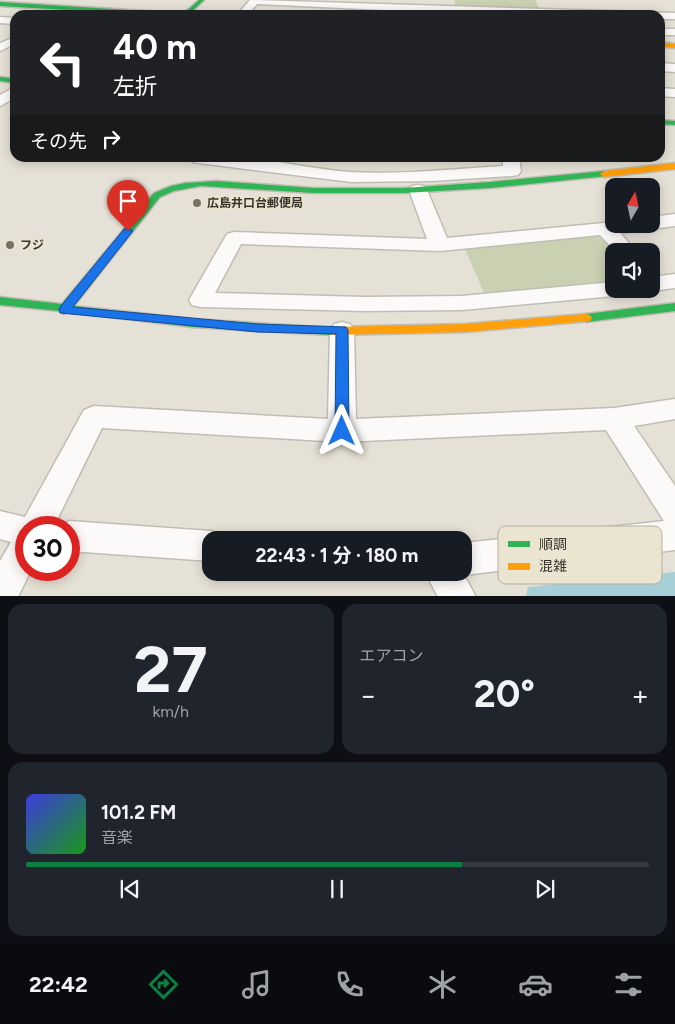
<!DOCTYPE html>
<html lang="ja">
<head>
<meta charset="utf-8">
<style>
	body { margin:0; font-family:Figtree,"Noto Sans JP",sans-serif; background:#20242c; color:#f1f3f6; height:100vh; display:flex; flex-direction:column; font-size:19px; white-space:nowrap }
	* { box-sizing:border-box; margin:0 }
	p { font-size:16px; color:#9ea1a6 }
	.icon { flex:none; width:28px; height:28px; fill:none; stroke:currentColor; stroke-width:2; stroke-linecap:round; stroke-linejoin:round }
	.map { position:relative; height:596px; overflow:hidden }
	.details { display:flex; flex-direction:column; gap:8px; padding:8px; background:#0d0f14; flex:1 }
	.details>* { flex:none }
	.guide { position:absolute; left:10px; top:10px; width:655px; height:152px; border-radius:15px; box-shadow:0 2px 12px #0003; background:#202124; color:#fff; overflow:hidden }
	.needle { width:32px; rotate:9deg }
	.fabs { position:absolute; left:605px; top:178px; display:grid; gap:10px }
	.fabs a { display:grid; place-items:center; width:55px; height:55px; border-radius:10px; background:#171b24; box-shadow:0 2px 12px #0003; font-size:25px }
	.speed { position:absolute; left:15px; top:516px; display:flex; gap:10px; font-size:25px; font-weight:700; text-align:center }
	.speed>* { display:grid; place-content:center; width:65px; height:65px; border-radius:50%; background:#171b24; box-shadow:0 2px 12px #0003; line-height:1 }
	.speed .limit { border:8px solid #d22; background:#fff; color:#111 }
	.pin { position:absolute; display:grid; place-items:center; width:42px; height:42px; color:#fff; margin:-51px -21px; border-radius:50% 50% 50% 0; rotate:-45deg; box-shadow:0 0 5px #0007 }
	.pin .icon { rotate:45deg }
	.me { position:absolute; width:55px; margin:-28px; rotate:0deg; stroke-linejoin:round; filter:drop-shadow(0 0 4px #0008) }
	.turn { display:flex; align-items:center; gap:18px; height:105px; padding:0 20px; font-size:22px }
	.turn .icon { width:65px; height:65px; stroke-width:2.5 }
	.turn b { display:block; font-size:35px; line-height:42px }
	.then { display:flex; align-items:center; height:48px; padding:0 20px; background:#0003; gap:10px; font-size:19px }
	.big { font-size:38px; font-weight:700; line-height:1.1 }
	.details .card { flex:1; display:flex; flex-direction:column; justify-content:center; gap:8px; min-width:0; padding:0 18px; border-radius:15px; background:#20242c }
	.details .dial { align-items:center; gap:0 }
	.dial b { font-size:65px; line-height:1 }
	.song { display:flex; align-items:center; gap:15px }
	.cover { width:60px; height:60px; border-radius:8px; background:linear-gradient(135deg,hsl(240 70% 55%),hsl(120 70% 35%)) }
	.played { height:5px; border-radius:2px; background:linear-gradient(90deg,#0b8043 70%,#363941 70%) }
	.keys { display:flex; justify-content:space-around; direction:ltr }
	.heat { display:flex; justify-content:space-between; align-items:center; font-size:28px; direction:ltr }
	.details .tiles { flex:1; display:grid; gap:8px; grid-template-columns:1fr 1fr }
	.card:last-child { grid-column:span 2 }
	.trip { position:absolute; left:202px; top:531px; width:270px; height:50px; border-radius:15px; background:#171b24; box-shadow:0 2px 12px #0003; font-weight:700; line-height:50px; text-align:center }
	.tabs { display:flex; height:80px; justify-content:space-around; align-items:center; background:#090b0e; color:#9ea1a6 }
	.tabs .icon { width:35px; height:35px }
	.tabs .on { color:#0b8043 }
	.tabs b { font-size:22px; color:#f1f3f6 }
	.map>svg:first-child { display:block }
	.green { fill:#cad0b2 }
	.water { fill:#a6cfd7 }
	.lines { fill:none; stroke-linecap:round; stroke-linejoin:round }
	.street-casing { stroke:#c1bdb4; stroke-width:3 }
	.fast-casing { stroke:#c1bdb4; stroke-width:3 }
	.slow-casing { stroke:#c1bdb4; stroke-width:3 }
	.street { fill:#fbfaf9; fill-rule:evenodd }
	.fast { fill:#30b455; fill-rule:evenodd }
	.slow { fill:#ff9f0a; fill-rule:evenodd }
	.route { fill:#1a73e8; stroke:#114b97 }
	.poi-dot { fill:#747168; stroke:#ebe4d0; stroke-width:2 }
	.labels { text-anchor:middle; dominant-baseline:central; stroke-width:4; stroke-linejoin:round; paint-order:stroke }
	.poi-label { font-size:12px; font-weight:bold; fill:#37342c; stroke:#ebe4d0; text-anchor:start }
	.key { fill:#ebe4d0; stroke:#b5af9f; stroke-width:1 }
	.key-label { font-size:14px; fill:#37342c }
</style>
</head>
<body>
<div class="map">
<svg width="675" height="597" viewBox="0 0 675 597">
	<rect width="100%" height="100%" fill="#e5e1d6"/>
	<path class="green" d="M 455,0 L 535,0 L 540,10 L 455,7 Z
		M 597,235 L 608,239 L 619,251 L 614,251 L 614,283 L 485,295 L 464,247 L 531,243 Z"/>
	<path class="water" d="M 675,572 L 675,596 L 526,596 L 528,587 Z"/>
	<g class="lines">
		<defs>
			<path id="street" d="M 250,0 L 675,13 L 675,19 L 660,19 L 660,15 L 449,13 L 257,4 L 250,12 L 258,13 L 259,15 L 237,15 Z
				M 0,17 L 15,18 L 15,24 L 0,23 Z
				M 660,29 L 675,29 L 675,35 L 660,35 Z
				M 15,37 L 15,44 L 0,51 L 0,43 Z
				M 660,63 L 675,64 L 675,72 L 660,71 Z
				M 15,87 L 15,98 L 0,106 L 0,95 Z
				M 660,88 L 675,89 L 675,97 L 660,96 Z
				M 191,158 C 243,151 298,168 350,172 C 401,175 453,169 503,166 L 503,158 L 519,158 L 521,171 L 518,175 L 512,176 L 431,181 L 351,182 L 199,163 L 193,162 Z
				M 418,185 L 424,186 L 427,190 L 447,238 L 614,222 L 614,224 L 651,224 L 651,217 L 675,214 L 675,226 L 620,233 L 636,251 L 615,251 L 600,235 L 440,251 L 241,244 L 215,293 L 364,297 L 462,296 L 614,282 L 614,289 L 625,289 L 622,294 L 614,296 L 462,310 L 364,311 L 200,307 L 192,305 L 189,300 L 227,234 L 234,232 L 427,239 L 409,190 L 412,186 Z
				M 675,274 L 675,288 L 651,291 L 643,289 L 651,289 L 651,277 Z
				M 342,322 L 350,324 L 354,330 L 356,419 L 614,408 L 675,399 L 675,419 L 634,426 L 675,486 L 675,550 L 464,575 L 476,597 L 438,597 L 425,572 L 464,572 L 464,543 L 664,521 L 606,430 L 342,442 L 102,428 L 53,528 L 26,528 L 26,570 L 31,570 L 18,597 L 0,597 L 0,561 L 11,542 L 0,539 L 0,511 L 25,517 L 84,410 L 94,406 L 328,419 L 330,330 L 334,324 Z
				M 69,521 L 211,531 L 223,535 L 225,540 L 211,540 L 211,561 L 69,551 L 69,528 L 57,528 Z"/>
			<path id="fast" d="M 199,0 L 204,0 L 188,15 L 182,15 Z
				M 0,2 L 177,13 L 180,15 L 152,15 L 0,6 Z
				M 0,77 L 15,79 L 15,83 L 0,81 Z
				M 660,120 L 675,121 L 675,125 L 660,124 Z
				M 604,171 L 607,172 L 607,176 L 490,188 L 404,193 L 314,193 L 201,186 L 174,191 L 160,197 L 74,306 L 192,319 L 335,328 L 337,331 L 335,334 L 331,335 L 192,327 L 68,312 L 64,314 L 59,311 L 0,305 L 0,297 L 62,304 L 154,193 L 171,186 L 185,183 L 216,181 L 314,188 L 404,188 L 490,182 Z
				M 675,303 L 675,311 L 586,322 L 580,318 L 586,314 Z"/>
			<path id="slow" d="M 660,42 L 675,44 L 675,48 L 660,46 Z
				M 675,163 L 675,169 L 604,177 L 600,174 L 604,171 Z
				M 586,314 L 590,315 L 592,318 L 590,321 L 466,332 L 331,335 L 325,331 L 331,327 L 466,324 Z"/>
		</defs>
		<use href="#street" class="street-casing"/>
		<use href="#fast" class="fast-casing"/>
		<use href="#slow" class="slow-casing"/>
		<use href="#street" class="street"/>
		<use href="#fast" class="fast"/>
		<use href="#slow" class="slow"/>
	</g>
	<path class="route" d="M 128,228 L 133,231 L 73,307 L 257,324 L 346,327 L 348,330 L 349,431 L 347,435 L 342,437 L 337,435 L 335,431 L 336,334 L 257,332 L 60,313 L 59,310 L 60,307 L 124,229 Z"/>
	<g class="poi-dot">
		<circle cx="197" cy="203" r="5"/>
		<circle cx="10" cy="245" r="5"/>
	</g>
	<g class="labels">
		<g class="poi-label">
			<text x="207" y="203">広島井口台郵便局</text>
			<text x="20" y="245">フジ</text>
		</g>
	</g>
	<rect x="498" y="526" width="164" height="58" rx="8" class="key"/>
	<rect x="508" y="541" width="22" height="6" fill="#30b455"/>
	<rect x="508" y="563" width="22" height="7" fill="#ff9f0a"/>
	<g class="key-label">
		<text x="539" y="549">順調</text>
		<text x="539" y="571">混雑</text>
	</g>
</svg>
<div class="fabs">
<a><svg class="needle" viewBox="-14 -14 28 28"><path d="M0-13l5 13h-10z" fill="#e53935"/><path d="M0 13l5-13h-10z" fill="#9ea1a6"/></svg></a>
<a><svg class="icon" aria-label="sound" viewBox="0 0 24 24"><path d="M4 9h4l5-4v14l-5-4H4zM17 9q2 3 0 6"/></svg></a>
</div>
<div class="speed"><div class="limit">30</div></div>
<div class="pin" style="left:128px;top:231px;background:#d93025"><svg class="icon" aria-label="arrive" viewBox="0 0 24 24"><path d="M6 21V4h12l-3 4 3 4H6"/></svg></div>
<svg class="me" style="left:342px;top:431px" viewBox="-20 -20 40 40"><path d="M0-17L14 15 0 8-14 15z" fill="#1a73e8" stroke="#fff" stroke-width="4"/></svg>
<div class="trip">22:43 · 1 分 · 180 m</div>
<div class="guide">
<div class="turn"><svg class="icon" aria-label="left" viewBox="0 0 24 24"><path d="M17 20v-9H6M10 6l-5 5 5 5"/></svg><div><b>40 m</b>左折</div></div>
<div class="then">その先<svg class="icon" aria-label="right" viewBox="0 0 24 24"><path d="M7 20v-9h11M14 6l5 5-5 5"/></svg></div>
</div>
</div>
<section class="details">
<div class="tiles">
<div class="card dial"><b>27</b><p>km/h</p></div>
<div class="card"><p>エアコン</p>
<div class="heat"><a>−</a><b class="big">20°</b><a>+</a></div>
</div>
<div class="card">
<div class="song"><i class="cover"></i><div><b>101.2 FM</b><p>音楽</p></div></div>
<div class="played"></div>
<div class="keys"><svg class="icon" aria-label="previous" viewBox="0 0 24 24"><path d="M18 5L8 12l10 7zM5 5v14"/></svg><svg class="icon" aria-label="pause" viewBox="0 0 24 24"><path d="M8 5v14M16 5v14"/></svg><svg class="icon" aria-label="next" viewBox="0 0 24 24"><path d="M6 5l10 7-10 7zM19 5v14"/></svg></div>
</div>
</div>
</section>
<nav class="tabs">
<b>22:42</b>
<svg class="icon on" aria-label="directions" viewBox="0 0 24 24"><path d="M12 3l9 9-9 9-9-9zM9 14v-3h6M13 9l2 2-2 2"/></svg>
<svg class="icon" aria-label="music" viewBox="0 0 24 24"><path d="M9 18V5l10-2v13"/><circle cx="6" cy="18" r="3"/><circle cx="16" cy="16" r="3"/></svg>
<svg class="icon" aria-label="phone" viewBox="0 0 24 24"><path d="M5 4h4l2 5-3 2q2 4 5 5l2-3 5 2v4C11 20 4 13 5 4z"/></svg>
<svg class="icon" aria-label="climate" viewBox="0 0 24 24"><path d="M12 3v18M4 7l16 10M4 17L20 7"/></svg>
<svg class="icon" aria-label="car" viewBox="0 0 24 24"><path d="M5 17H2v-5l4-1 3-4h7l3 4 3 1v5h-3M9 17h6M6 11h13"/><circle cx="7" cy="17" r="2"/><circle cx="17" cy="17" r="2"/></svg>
<svg class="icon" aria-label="filters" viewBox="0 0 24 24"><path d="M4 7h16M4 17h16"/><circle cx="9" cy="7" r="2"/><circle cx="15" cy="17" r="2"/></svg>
</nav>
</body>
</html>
